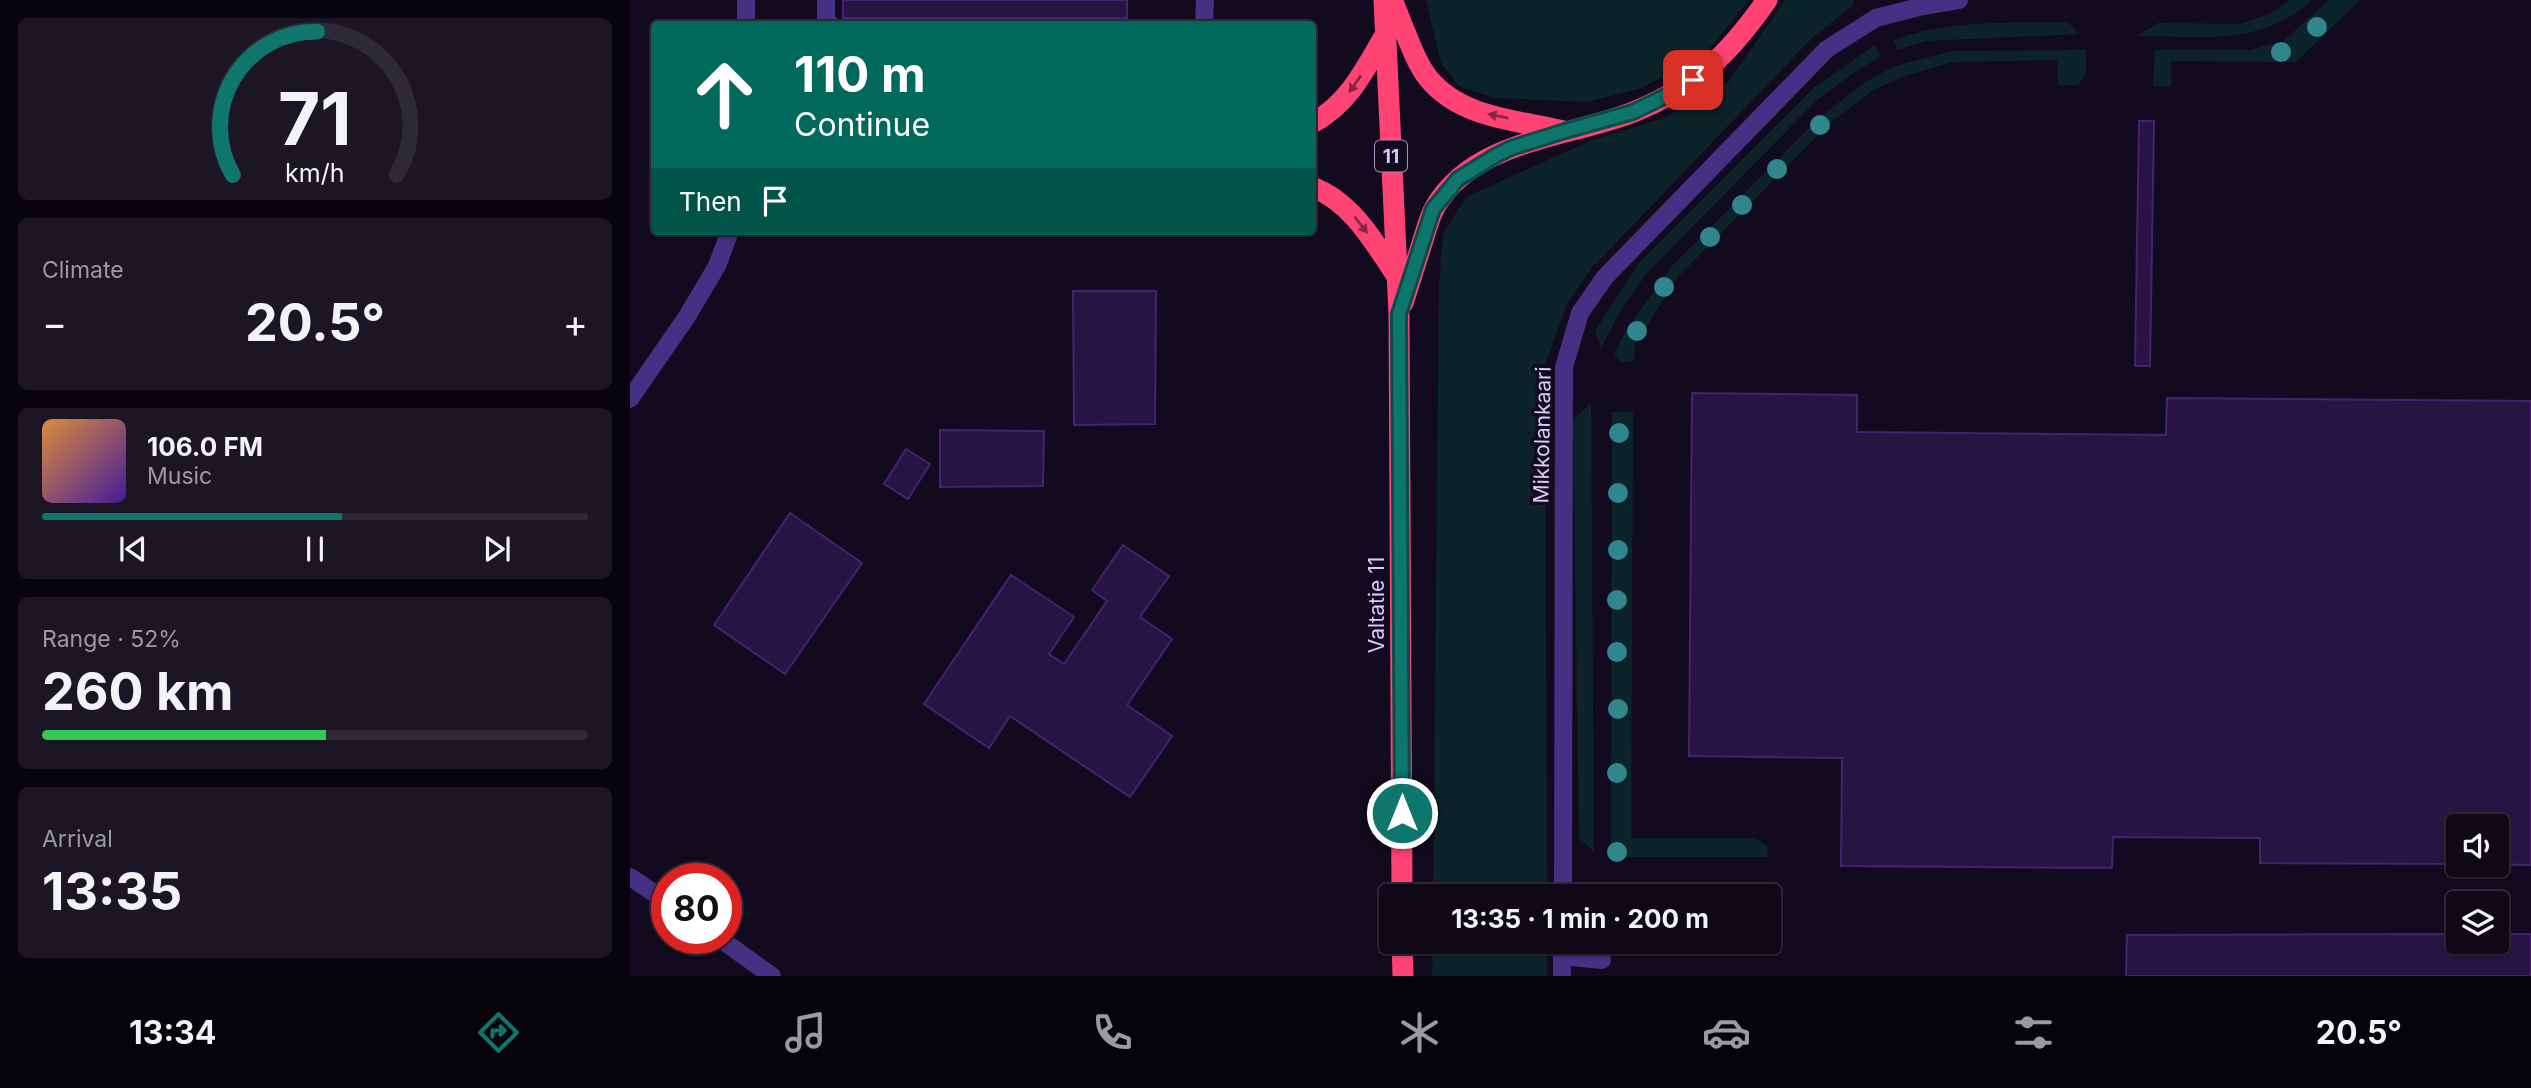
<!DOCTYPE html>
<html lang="en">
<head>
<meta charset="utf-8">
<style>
	body { margin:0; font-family:Inter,sans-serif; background:#1c1624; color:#f1f3f6; height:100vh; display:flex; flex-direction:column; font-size:26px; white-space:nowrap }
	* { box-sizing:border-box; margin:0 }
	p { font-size:23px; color:#9b9aa1 }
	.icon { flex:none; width:38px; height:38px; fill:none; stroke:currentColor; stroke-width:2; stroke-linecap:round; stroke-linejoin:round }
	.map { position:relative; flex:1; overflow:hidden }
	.panel { display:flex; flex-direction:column; gap:18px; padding:18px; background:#08040d; width:630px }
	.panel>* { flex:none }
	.hud { position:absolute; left:21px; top:21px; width:665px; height:214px; border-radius:7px; box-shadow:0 2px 5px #0004,0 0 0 2px #2e2936; background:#00695c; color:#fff; overflow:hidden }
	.fabs { position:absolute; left:1816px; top:814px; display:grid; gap:14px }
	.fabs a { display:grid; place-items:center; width:63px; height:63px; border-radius:7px; background:#0e0817; box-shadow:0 2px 5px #0004,0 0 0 2px #2e2936; font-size:35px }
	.speed { position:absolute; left:21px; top:863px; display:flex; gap:14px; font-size:35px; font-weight:700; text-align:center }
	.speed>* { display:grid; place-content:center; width:91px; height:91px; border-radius:50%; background:#0e0817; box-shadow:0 2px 5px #0004,0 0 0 2px #2e2936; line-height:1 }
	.speed .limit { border:10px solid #d22; background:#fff; color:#111 }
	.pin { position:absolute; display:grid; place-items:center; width:60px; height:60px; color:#fff; margin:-30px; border-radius:14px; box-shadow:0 4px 10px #0006 }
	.me { position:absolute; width:77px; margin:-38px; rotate:0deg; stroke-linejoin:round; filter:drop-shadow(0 0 5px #0008) }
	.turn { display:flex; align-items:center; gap:24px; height:147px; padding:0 28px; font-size:32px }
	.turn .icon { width:91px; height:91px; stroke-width:2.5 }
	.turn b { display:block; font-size:49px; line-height:60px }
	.then { display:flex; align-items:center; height:66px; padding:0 28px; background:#0003; gap:14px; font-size:26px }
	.big { font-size:52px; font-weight:700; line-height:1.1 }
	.panel .card { flex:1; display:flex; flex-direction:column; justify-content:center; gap:10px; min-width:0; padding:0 24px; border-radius:10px; background:#1c1624 }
	.panel .dial { align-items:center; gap:0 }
	.dial svg { height:182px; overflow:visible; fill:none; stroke:#2e2936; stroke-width:7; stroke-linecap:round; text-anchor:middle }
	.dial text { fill:#f1f3f6; stroke:none }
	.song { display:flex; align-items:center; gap:21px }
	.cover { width:84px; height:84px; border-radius:10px; background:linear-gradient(135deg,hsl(30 70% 55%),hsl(260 70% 35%)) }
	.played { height:7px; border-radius:4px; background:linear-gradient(90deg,#0f766e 55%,#2e2936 55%) }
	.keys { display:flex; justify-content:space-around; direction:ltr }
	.heat { display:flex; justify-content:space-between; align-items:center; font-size:38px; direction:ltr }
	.charge { height:10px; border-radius:5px; background:linear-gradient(90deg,#34c759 52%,#2e2936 0) }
	.trip { position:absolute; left:749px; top:884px; width:402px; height:70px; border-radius:7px; background:#0e0817; box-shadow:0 2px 5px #0004,0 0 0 2px #2e2936; font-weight:700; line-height:70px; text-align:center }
	.menu { display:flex; height:112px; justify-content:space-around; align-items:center; background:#060309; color:#9b9aa1 }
	.menu .icon { width:49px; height:49px }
	.menu .current { color:#0f766e }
	.menu b { font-size:32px; color:#f1f3f6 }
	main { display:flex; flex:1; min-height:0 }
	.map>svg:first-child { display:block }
	.green { fill:#0c2429 }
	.building { fill:#271442; stroke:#432370; stroke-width:2 }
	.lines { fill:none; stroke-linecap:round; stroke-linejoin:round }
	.minor { stroke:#453083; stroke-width:18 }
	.highway { stroke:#ff4374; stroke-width:21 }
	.tree { fill:#30868c }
	.oneway { fill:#88264a }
	.route-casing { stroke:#0a4d48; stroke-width:18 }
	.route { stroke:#0f766e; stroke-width:12 }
	.labels { text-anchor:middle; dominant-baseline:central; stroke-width:7; stroke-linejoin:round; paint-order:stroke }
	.shield { fill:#120a1f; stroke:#9e8fbc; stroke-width:2 }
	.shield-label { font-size:19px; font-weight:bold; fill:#dac8ff }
	.street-label { font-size:21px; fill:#dac8ff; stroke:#120a1f }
</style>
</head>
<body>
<main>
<section class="panel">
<div class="card dial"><svg viewBox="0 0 100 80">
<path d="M14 69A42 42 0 1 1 86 69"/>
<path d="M14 69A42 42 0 0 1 51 6" stroke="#0f766e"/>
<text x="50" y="56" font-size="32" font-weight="700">71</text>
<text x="50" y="72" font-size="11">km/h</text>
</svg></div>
<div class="card"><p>Climate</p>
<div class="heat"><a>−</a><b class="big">20.5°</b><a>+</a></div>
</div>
<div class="card">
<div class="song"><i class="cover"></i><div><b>106.0 FM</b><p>Music</p></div></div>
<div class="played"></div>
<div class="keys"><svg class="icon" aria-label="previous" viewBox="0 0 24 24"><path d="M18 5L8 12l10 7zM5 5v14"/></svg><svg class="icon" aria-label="pause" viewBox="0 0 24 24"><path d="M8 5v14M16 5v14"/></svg><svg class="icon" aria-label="next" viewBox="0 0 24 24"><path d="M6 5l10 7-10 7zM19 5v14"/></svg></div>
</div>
<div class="card"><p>Range · 52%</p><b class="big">260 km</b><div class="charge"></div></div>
<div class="card"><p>Arrival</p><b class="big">13:35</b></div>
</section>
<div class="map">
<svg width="1901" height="976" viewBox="0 0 1901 976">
	<rect width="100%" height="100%" fill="#120a1f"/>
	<path class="green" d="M 796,0 L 1119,0 L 1076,53 L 1012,88 L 956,102 L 865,98 L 829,86 L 811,63 Z
		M 1155,0 L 1223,0 L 1223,5 L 1181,39 L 962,268 L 937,304 L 915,365 L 917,896 L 803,896 L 809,286 L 813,234 L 836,197 L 960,141 L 1034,118 L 1099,81 Z
		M 1660,0 L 1682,0 C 1631,47 1571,36 1507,36 L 1528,23 L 1611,24 L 1641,13 Z
		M 1699,0 L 1730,0 L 1666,62 L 1541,61 L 1541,87 L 1523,86 L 1525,50 L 1619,50 L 1652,42 Z
		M 1438,22 L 1449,34 L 1296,41 L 1267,50 L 1264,40 C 1320,20 1379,23 1438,22 Z
		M 1245,45 L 1251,56 L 1216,78 L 1186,101 L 1017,273 L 992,308 L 971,348 L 965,331 L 1008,264 L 1184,88 Z
		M 1456,50 L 1456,74 L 1448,85 L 1428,85 L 1427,60 L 1322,62 L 1269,78 L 1242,91 L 1198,125 L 1048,277 L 1005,345 L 1004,361 L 993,363 L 984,355 L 995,332 L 1042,266 L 1190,117 L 1237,81 L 1265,66 L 1322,51 Z
		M 961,403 L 964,852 L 949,838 L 943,420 Z
		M 982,412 L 1003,412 L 1001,838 L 1125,838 L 1137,846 L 1137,857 L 981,857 Z
		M 803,942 L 917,942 L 917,976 L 802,976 Z"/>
	<path class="building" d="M 213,0 L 497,0 L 497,18 L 213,18 Z
		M 1509,121 L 1524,121 L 1520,366 L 1505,366 Z
		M 443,291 L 526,291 L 525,424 L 444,425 Z
		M 1062,393 L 1227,395 L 1227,432 L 1536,435 L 1537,398 L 1901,401 L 1901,865 L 1847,864 L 1867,864 L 1867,826 L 1829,826 L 1829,864 L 1630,863 L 1630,838 L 1483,837 L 1482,868 L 1211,866 L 1212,758 L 1059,756 Z
		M 310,430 L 414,431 L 413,486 L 310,487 Z
		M 276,449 L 300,464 L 278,499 L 254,484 Z
		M 160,513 L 232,563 L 155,674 L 84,625 Z
		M 493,545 L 539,576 L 510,617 L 542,639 L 497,705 L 542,736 L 500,797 L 380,716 L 359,748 L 294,704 L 381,575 L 444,617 L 419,654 L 434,664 L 477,601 L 462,590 Z
		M 1829,934 L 1829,942 L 1867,942 L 1867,934 L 1901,934 L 1901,976 L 1496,976 L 1497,935 Z"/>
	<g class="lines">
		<path class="minor" d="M 116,0 L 116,24
			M 196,0 L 196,20 L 200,24
			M 574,24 L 575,0
			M 0,399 L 56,318 L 87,266 L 100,231
			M 0,877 L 37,902
			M 933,896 L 934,367 L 950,313 L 975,277 L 1197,49 L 1246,18 L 1289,7 L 1329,0
			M 89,938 L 142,976
			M 932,956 L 972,960
			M 932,976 L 932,942"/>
		<path class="highway" d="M 754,0 L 769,314 L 772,896
			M 762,0 C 772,21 784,62 799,79 C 831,118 887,120 933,131
			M 682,123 C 718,105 736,68 755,35
			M 682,187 C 722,202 744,242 766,275
			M 773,303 C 780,281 787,259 794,237 C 797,227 800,216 805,207 C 845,138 940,138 1006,111 C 1068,85 1099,54 1137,0
			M 772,942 L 773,976"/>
	</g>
	<g class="tree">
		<circle cx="1687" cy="27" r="10"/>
		<circle cx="1651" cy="52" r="10"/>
		<circle cx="1190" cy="125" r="10"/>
		<circle cx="1147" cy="169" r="10"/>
		<circle cx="1112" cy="205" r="10"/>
		<circle cx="1080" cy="237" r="10"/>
		<circle cx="1034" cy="287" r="10"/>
		<circle cx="1007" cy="331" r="10"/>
		<circle cx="989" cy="433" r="10"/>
		<circle cx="988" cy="493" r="10"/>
		<circle cx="988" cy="550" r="10"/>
		<circle cx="987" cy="600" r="10"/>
		<circle cx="987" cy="652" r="10"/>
		<circle cx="988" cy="709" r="10"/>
		<circle cx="987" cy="773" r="10"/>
		<circle cx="987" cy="852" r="10"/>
	</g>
	<defs><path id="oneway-solid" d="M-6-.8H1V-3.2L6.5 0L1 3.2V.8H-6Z" transform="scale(1.75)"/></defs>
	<g class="oneway">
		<use href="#oneway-solid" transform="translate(725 84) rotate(125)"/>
		<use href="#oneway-solid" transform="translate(868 116) rotate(-169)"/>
		<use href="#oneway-solid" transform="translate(731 225) rotate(52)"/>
	</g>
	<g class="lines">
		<defs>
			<path id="route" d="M 772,813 L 769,314 L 803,209 L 828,179 L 865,156 L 881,148 L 935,131 L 1003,112 L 1050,89 L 1063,80"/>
		</defs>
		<use href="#route" class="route-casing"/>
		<use href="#route" class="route"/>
	</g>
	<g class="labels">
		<rect class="shield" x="745" y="140.5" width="32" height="31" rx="5"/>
		<g class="shield-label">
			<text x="761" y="156">11</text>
		</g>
		<g class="street-label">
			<text transform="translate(912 435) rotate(-89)">Mikkolankaari</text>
			<text transform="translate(746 605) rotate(-90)">Valtatie 11</text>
		</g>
	</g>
</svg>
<div class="fabs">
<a><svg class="icon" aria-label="sound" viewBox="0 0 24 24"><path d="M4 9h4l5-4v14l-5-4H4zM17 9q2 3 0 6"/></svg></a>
<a><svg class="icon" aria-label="layers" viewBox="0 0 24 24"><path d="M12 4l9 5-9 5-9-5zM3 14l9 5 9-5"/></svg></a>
</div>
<div class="speed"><div class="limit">80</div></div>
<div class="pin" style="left:1063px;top:80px;background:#d93025"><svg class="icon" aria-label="arrive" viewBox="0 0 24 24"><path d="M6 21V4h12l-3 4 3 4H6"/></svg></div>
<svg class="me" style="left:772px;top:813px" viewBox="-20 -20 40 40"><circle r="17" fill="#0f766e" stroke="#fff" stroke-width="3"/><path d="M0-11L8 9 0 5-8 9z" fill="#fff"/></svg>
<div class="trip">13:35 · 1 min · 200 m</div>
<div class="hud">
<div class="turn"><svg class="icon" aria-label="ahead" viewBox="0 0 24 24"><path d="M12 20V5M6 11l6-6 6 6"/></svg><div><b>110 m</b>Continue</div></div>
<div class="then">Then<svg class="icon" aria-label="arrive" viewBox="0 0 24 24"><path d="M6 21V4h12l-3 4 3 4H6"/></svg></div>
</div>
</div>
</main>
<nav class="menu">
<b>13:34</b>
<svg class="icon current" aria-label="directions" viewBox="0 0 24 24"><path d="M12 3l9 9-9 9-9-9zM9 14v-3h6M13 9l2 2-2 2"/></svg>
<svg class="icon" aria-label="music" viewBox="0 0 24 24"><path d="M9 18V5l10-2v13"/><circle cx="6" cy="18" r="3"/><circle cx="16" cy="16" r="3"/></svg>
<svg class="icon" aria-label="phone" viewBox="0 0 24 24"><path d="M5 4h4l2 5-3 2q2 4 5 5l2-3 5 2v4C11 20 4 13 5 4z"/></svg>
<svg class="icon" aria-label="climate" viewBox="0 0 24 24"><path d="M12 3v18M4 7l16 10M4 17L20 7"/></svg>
<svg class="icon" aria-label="car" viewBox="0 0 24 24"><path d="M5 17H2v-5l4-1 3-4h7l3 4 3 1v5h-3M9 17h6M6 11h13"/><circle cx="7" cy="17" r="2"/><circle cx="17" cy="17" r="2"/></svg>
<svg class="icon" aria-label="filters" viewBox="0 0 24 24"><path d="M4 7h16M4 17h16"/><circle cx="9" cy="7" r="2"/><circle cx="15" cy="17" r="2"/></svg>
<b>20.5°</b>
</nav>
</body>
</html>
